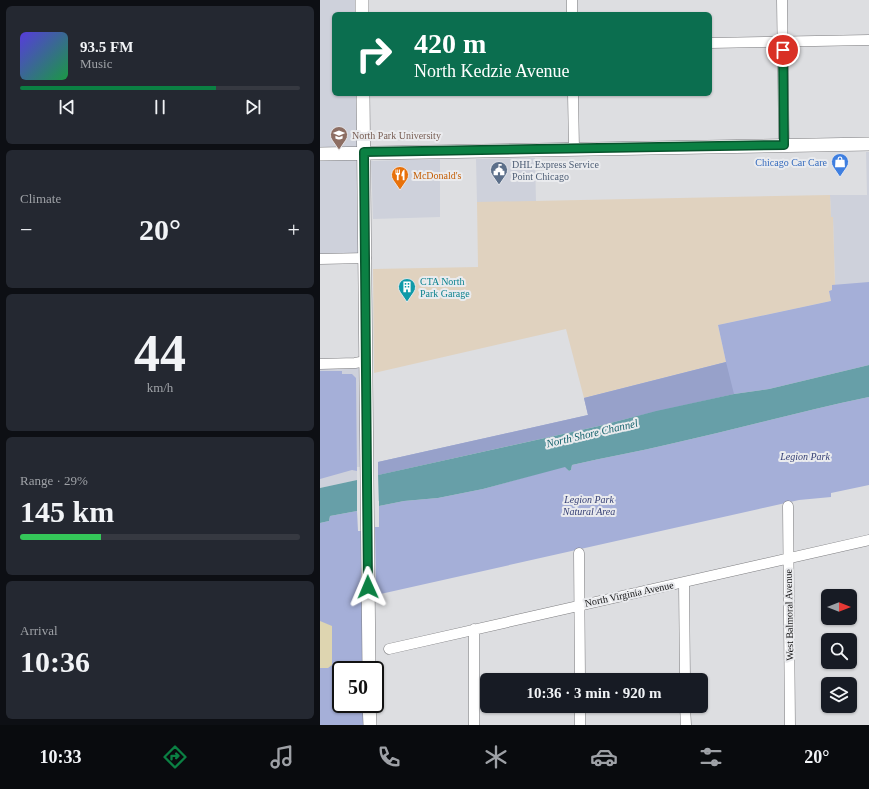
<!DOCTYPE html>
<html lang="en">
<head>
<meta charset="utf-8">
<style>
	body { margin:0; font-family:"Times New Roman",serif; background:#242831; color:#f1f3f6; height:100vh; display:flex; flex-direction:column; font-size:15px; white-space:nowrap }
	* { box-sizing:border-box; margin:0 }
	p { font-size:13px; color:#9ea1a6 }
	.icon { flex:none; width:22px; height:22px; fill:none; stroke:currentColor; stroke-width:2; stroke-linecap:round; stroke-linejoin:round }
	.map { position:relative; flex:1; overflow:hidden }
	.side { display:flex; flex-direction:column; gap:6px; padding:6px; background:#0d0f14; width:320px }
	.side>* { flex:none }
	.hud { position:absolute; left:12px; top:12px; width:380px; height:84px; border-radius:6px; box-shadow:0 1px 3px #0004; background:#0b6e4f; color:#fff; overflow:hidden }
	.needle { width:26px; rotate:90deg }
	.buttons { position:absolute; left:501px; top:589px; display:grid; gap:8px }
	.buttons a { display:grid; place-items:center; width:36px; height:36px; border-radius:6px; background:#171b24; box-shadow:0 1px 3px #0004; font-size:20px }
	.speed { position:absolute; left:12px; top:661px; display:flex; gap:8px; font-size:20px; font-weight:700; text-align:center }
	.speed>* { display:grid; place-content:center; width:52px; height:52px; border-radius:50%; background:#171b24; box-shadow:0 1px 3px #0004; line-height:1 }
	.speed .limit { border:2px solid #111; border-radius:6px; background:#fff; color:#111 }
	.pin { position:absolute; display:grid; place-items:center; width:34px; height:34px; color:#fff; margin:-17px; border:2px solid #fff; border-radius:50%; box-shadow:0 1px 4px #0007 }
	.me { position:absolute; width:44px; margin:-22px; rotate:359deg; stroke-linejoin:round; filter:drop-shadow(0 0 3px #0008) }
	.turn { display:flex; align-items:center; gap:14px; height:84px; padding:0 16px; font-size:18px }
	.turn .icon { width:52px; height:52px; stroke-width:2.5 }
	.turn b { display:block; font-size:28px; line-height:34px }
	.big { font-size:30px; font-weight:800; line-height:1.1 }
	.side .widget { flex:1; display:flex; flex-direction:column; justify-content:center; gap:6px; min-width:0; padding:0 14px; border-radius:6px; background:#242831 }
	.side .dial { align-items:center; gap:0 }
	.dial b { font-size:52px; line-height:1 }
	.song { display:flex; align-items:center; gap:12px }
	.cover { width:48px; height:48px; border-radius:6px; background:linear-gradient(135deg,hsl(250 70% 55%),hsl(140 70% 35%)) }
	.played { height:4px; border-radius:2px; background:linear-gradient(90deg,#0b8043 70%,#363941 70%) }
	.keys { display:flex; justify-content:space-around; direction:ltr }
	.heat { display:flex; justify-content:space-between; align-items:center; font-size:22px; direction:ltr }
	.charge { height:6px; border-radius:3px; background:linear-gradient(90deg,#34c759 29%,#363941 0) }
	.trip { position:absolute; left:160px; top:673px; width:228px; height:40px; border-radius:6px; background:#171b24; box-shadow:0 1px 3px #0004; font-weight:800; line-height:40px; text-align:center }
	.tabs { display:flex; height:64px; justify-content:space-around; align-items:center; background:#090b0e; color:#9ea1a6 }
	.tabs .icon { width:28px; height:28px }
	.tabs .selected { color:#0b8043 }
	.tabs b { font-size:18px; color:#f1f3f6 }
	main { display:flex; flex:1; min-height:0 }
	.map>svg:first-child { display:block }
	.built { fill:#ced1db }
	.industrial { fill:#e0d2bf }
	.green { fill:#a5afd8 }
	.forest { fill:#97a1ca }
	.sand { fill:#ded5b0 }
	.water { fill:#679fa8 }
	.pier { fill:#dddee1 }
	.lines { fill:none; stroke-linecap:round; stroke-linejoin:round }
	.minor-casing { stroke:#7c7c7f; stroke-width:11 }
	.major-casing { stroke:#7c7c7f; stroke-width:14 }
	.minor { stroke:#fff; stroke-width:10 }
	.major { stroke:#fff; stroke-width:13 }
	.route-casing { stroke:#07532c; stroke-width:10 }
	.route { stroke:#0b8043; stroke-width:7 }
	.labels { text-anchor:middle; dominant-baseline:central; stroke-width:4; stroke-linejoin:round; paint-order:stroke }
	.education-label { font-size:10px; fill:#785e54; stroke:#eaebee; text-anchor:start }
	.shop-label { font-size:10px; fill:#366cbe; stroke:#eaebee; text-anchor:end }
	.service-label { font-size:10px; fill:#4e5e75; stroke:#eaebee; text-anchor:start }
	.food-label { font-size:10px; fill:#c56008; stroke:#eaebee; text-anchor:start }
	.culture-label { font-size:10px; fill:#0d838f; stroke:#eaebee; text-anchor:start }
	.park-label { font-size:10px; font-style:italic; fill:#364075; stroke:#eaebee }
	.street-label { font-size:10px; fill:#121213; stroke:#eaebee }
	.water-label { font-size:11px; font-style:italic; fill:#16636d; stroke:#eaebee }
</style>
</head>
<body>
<main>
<section class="side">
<div class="widget">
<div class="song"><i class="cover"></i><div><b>93.5 FM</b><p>Music</p></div></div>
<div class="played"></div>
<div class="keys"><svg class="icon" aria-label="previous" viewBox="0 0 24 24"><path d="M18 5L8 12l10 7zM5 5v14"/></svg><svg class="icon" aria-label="pause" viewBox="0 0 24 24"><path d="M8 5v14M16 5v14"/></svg><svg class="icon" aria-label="next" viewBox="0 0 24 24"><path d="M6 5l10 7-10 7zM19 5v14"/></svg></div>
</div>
<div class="widget"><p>Climate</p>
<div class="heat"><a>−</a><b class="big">20°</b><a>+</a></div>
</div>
<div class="widget dial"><b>44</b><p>km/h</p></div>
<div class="widget"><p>Range · 29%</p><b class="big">145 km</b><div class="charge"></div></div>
<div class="widget"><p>Arrival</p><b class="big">10:36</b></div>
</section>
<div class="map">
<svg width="549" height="725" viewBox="0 0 549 725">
	<rect width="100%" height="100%" fill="#dddee1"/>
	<path class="built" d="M 0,0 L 35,0 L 35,14 L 14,14 L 14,94 L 37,94 L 39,259 L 0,259 Z
		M 546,152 L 549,152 L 549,350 L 398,325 L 511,301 L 509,291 L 512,285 L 515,285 L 513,218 L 511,218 L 510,195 L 547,195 Z
		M 215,158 L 216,202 L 157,202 L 156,159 Z
		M 120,159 L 120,217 L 53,219 L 51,161 Z
		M 40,368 L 41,467 L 37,467 L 37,480 L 0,488 L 0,369 Z"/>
	<path class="industrial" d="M 510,195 L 511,217 L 513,217 L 515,285 L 512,285 L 513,290 L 509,291 L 511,301 L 398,325 L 406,362 L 264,398 L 246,329 L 54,373 L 53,269 L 158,267 L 157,202 Z"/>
	<path class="green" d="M 549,282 L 549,365 L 449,389 L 414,394 L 58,475 L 58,462 L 268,415 L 264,398 L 406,362 L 398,325 L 511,301 L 509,291 L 512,290 L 512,285 Z
		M 0,371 L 22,371 L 22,374 L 32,374 L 36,378 L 37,471 L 32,470 L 0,479 Z
		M 549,397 L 549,485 L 511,493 L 511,497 L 479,500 L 56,595 L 55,527 L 59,527 L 59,506 L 84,501 L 118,498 L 163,489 L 245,466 L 249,471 L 251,470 L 252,465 C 285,457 318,452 350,444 C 417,429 482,411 549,397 Z
		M 37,511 L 38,531 L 41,531 L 43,670 L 21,670 L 21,704 L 43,704 L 44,725 L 0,725 L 0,523 L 9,521 L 10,516 Z"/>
	<path class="forest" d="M 406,362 L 414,394 L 336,411 L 279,426 L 58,475 L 58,462 L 268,415 L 264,398 Z"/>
	<path class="sand" d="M 0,621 L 12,626 L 12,665 L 8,668 L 0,668 Z"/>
	<path class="water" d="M 549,365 L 549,397 C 482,411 417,429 350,444 C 318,452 285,457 252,465 L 251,470 L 249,471 L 245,467 L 163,489 L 118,498 L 84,501 L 59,506 L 59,501 L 38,505 L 37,511 L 10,516 L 9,521 L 0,523 L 0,488 L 37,480 L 37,486 L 58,481 L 58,475 L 279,426 L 336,411 L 414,394 L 449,389 Z"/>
	<path class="pier" d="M 58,473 L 59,508 L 57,503 L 39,507 L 37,513 L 37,478 L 39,484 L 56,480 Z"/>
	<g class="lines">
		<defs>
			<path id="minor" d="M 252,0 L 252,14
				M 462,0 L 464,145
				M 390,43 L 549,40
				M 253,94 L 254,149
				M 0,259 L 46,258
				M 0,364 L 35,363 L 46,361
				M 468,506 L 470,725
				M 259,553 L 260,680
				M 364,583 L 365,680
				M 154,629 L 154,725
				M 69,649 L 549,540
				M 260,706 L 260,725
				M 365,706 L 366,725"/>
			<path id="major" d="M 42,0 L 42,14
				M 43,94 L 49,670
				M 0,154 L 549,144
				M 49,704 L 50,725"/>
		</defs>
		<use href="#minor" class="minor-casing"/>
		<use href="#major" class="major-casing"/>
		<use href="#minor" class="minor"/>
		<use href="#major" class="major"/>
	</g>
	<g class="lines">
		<defs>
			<path id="route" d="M 48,587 L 44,152 L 464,145 L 463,50"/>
		</defs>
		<use href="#route" class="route-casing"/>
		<use href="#route" class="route"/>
	</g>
	<defs>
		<symbol id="university-pin" viewBox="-11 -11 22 30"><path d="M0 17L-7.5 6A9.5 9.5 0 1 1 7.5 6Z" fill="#8d6e63" stroke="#eaebee"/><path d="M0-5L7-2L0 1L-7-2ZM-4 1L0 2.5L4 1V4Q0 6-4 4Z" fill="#fff"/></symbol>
		<symbol id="shop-pin" viewBox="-11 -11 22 30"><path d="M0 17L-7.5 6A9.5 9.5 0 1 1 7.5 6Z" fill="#3f7fe0" stroke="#eaebee"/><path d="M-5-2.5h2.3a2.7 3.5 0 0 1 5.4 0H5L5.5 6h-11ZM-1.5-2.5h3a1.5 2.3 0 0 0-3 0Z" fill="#fff"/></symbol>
		<symbol id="civic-pin" viewBox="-11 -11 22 30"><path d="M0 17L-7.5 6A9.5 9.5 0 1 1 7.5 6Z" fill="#5c6f8a" stroke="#eaebee"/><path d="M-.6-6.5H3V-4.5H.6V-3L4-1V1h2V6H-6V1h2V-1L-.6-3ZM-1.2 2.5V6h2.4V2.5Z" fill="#fff"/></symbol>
		<symbol id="restaurant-pin" viewBox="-11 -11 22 30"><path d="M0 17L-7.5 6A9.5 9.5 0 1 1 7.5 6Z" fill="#e8710a" stroke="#eaebee"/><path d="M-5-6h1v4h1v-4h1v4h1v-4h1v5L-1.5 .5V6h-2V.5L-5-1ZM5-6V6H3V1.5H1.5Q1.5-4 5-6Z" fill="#fff"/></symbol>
		<symbol id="building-pin" viewBox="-11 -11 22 30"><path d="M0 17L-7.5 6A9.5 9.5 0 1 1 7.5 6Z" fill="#0f9aa8" stroke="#eaebee"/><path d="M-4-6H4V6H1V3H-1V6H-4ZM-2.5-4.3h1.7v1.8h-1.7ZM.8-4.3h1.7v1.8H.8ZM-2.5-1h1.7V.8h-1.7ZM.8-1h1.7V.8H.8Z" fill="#fff"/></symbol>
	</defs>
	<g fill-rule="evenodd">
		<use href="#university-pin" x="9" y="125" width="20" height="27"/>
		<use href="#shop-pin" x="510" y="152" width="20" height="27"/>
		<use href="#civic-pin" x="169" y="160" width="20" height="27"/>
		<use href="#restaurant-pin" x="70" y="165" width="20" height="27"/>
		<use href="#building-pin" x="77" y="277" width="20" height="27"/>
	</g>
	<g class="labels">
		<g class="education-label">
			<text x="32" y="135">North Park University</text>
		</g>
		<g class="shop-label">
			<text x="507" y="162">Chicago Car Care</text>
		</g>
		<g class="service-label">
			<text x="192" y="164">DHL Express Service<tspan x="192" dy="12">Point Chicago</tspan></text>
		</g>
		<g class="food-label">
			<text x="93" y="175">McDonald's</text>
		</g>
		<g class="culture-label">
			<text x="100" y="281">CTA North<tspan x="100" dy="12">Park Garage</tspan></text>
		</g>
		<g class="park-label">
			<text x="485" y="456">Legion Park</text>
			<text x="269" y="499">Legion Park<tspan x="269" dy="12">Natural Area</tspan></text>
		</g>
		<g class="street-label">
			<text transform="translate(309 594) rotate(-12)">North Virginia Avenue</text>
			<text transform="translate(469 615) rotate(-91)">West Balmoral Avenue</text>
		</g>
		<g class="water-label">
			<text transform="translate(272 433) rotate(-13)">North Shore Channel</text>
		</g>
	</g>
</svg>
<div class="buttons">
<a><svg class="needle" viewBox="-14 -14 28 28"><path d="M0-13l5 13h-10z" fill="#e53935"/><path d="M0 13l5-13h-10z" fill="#9ea1a6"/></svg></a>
<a><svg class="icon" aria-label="search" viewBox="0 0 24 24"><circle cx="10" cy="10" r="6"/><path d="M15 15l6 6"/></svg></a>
<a><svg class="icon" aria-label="layers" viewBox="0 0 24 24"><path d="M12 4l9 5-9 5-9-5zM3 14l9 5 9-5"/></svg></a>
</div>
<div class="speed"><div class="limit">50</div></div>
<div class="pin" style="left:463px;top:50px;background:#d93025"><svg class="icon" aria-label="arrive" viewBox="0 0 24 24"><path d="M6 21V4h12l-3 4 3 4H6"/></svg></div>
<svg class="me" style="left:48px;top:587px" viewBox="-20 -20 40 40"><path d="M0-17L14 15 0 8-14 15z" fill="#0b8043" stroke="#fff" stroke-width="4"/></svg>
<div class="trip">10:36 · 3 min · 920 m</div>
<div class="hud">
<div class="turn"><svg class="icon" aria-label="right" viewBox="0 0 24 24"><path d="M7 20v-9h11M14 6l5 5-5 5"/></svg><div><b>420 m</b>North Kedzie Avenue</div></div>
</div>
</div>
</main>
<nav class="tabs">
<b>10:33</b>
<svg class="icon selected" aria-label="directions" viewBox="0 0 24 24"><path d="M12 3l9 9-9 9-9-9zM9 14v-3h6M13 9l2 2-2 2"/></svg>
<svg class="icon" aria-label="music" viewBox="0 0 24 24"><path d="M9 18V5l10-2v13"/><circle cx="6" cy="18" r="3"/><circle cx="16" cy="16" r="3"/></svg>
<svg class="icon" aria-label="phone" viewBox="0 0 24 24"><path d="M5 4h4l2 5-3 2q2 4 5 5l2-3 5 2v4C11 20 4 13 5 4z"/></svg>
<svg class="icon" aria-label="climate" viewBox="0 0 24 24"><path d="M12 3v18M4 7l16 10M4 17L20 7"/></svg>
<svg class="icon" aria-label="car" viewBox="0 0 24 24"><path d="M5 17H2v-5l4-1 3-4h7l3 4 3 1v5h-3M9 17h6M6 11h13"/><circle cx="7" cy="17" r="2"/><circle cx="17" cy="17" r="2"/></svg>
<svg class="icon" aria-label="filters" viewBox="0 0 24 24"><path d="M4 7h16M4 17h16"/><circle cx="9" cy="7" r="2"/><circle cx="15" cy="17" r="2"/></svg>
<b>20°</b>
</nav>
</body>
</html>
